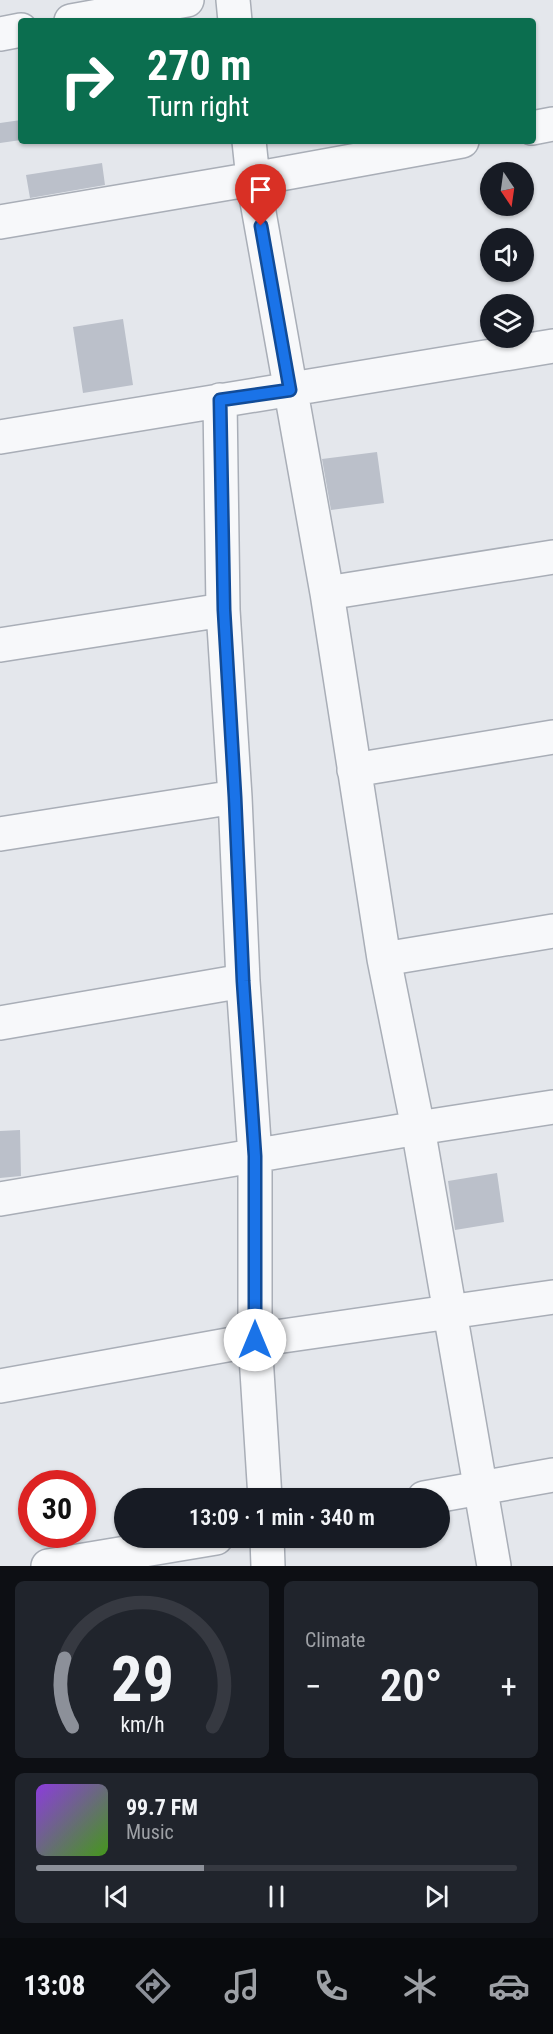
<!DOCTYPE html>
<html lang="en">
<head>
<meta charset="utf-8">
<style>
	body { margin:0; font-family:"Roboto Condensed",sans-serif; background:#20242c; color:#f1f3f6; height:100vh; display:flex; flex-direction:column; font-size:22px; white-space:nowrap }
	* { box-sizing:border-box; margin:0 }
	p { font-size:20px; color:#9ea1a6 }
	.icon { flex:none; width:33px; height:33px; fill:none; stroke:currentColor; stroke-width:2; stroke-linecap:round; stroke-linejoin:round }
	.map { position:relative; height:1566px; overflow:hidden }
	.details { display:flex; flex-direction:column; gap:15px; padding:15px; background:#0d0f14; flex:1 }
	.details>* { flex:none }
	.hud { position:absolute; left:18px; top:18px; width:518px; height:126px; border-radius:6px; box-shadow:0 2px 4px #0004; background:#0b6e4f; color:#fff; overflow:hidden }
	.needle { width:39px; rotate:167deg }
	.fabs { position:absolute; left:480px; top:162px; display:grid; gap:12px }
	.fabs a { display:grid; place-items:center; width:54px; height:54px; border-radius:50%; background:#171b24; box-shadow:0 2px 4px #0004; font-size:30px }
	.speed { position:absolute; left:18px; top:1470px; display:flex; gap:12px; font-size:30px; font-weight:700; text-align:center }
	.speed>* { display:grid; place-content:center; width:78px; height:78px; border-radius:50%; background:#171b24; box-shadow:0 2px 4px #0004; line-height:1 }
	.speed .limit { border:9px solid #d22; background:#fff; color:#111 }
	.pin { position:absolute; display:grid; place-items:center; width:51px; height:51px; color:#fff; margin:-62px -26px; border-radius:50% 50% 50% 0; rotate:-45deg; box-shadow:0 0 6px #0007 }
	.pin .icon { rotate:45deg }
	.me { position:absolute; width:66px; margin:-33px; rotate:0deg; stroke-linejoin:round; filter:drop-shadow(0 0 4px #0008) }
	.turn { display:flex; align-items:center; gap:21px; height:126px; padding:0 30px; font-size:27px }
	.turn .icon { width:78px; height:78px; stroke-width:2.5 }
	.turn b { display:block; font-size:42px; line-height:51px }
	.big { font-size:45px; font-weight:600; line-height:1.1 }
	.details .widget { flex:1; display:flex; flex-direction:column; justify-content:center; gap:9px; min-width:0; padding:0 21px; border-radius:9px; background:#20242c }
	.details .dial { align-items:center; gap:0 }
	.dial svg { height:156px; overflow:visible; fill:none; stroke:#363941; stroke-width:7; stroke-linecap:round; text-anchor:middle }
	.dial text { fill:#f1f3f6; stroke:none }
	.song { display:flex; align-items:center; gap:18px }
	.cover { width:72px; height:72px; border-radius:9px; background:linear-gradient(135deg,hsl(270 70% 55%),hsl(100 70% 35%)) }
	.played { height:6px; border-radius:3px; background:linear-gradient(90deg,#8c9099 35%,#363941 35%) }
	.keys { display:flex; justify-content:space-around; direction:ltr }
	.heat { display:flex; justify-content:space-between; align-items:center; font-size:33px; direction:ltr }
	.details .tiles { flex:1; display:grid; gap:15px; grid-template-columns:1fr 1fr }
	.widget:last-child { grid-column:span 2 }
	.trip { position:absolute; left:114px; top:1488px; width:336px; height:60px; border-radius:30px; background:#171b24; box-shadow:0 2px 4px #0004; font-weight:600; line-height:60px; text-align:center }
	.menu { display:flex; height:96px; justify-content:space-around; align-items:center; background:#090b0e; color:#9ea1a6 }
	.menu .icon { width:42px; height:42px }
	.menu .selected { color:#8c9099 }
	.menu b { font-size:27px; color:#f1f3f6 }
	.map>svg:first-child { display:block }
	.building { fill:#bbc0ca }
	.lines { fill:none; stroke-linecap:round; stroke-linejoin:round }
	.minor-casing { stroke:#a9aeb7; stroke-width:36 }
	.minor { stroke:#f7f8fa; stroke-width:33 }
	.route-casing { stroke:#114b97; stroke-width:15 }
	.route { stroke:#1a73e8; stroke-width:10 }
</style>
</head>
<body>
<div class="map">
<svg width="553" height="1566" viewBox="0 0 553 1566">
	<rect width="100%" height="100%" fill="#e4e7ec"/>
	<path class="building" d="M 21,120 L 21,140 L 0,143 L 0,123 Z
		M 102,163 L 105,185 L 30,198 L 26,175 Z
		M 123,319 L 133,385 L 83,393 L 73,327 Z
		M 377,452 L 384,503 L 331,510 L 322,459 Z
		M 20,1130 L 21,1176 L 0,1178 L 0,1131 Z
		M 497,1173 L 504,1222 L 455,1230 L 448,1181 Z"/>
	<g class="lines">
		<defs>
			<path id="minor" d="M 233,0 L 235,21
				M 71,21 L 187,0
				M 0,34 L 21,30
				M 532,128 L 553,124
				M 249,141 L 253,179 L 327,593 L 384,959 L 418,1128 L 494,1566
				M 0,222 L 253,179 L 462,141
				M 220,400 L 223,610 L 235,797 L 243,981 L 255,1156 L 255,1340 L 265,1498
				M 0,437 L 553,346
				M 327,593 L 553,557
				M 0,645 L 223,610
				M 354,770 L 553,737
				M 0,834 L 235,797
				M 384,959 L 553,931
				M 0,1023 L 243,981
				M 0,1199 L 418,1128 L 553,1107
				M 0,1386 L 255,1340 L 553,1297
				M 424,1498 L 553,1475
				M 267,1538 L 268,1566
				M 48,1566 L 216,1538"/>
		</defs>
		<use href="#minor" class="minor-casing"/>
		<use href="#minor" class="minor"/>
	</g>
	<g class="lines">
		<defs>
			<path id="route" d="M 255,1340 L 255,1156 L 243,981 L 235,797 L 224,610 L 220,400 L 290,390 L 261,226"/>
		</defs>
		<use href="#route" class="route-casing"/>
		<use href="#route" class="route"/>
	</g>
</svg>
<div class="fabs">
<a><svg class="needle" viewBox="-14 -14 28 28"><path d="M0-13l5 13h-10z" fill="#e53935"/><path d="M0 13l5-13h-10z" fill="#9ea1a6"/></svg></a>
<a><svg class="icon" aria-label="sound" viewBox="0 0 24 24"><path d="M4 9h4l5-4v14l-5-4H4zM17 9q2 3 0 6"/></svg></a>
<a><svg class="icon" aria-label="layers" viewBox="0 0 24 24"><path d="M12 4l9 5-9 5-9-5zM3 14l9 5 9-5"/></svg></a>
</div>
<div class="speed"><div class="limit">30</div></div>
<div class="pin" style="left:261px;top:226px;background:#d93025"><svg class="icon" aria-label="arrive" viewBox="0 0 24 24"><path d="M6 21V4h12l-3 4 3 4H6"/></svg></div>
<svg class="me" style="left:255px;top:1340px" viewBox="-20 -20 40 40"><circle r="19" fill="#fff"/><path d="M0-13L10 11 0 6-10 11z" fill="#1a73e8"/></svg>
<div class="trip">13:09 · 1 min · 340 m</div>
<div class="hud">
<div class="turn"><svg class="icon" aria-label="right" viewBox="0 0 24 24"><path d="M7 20v-9h11M14 6l5 5-5 5"/></svg><div><b>270 m</b>Turn right</div></div>
</div>
</div>
<section class="details">
<div class="tiles">
<div class="widget dial"><svg viewBox="0 0 100 80">
<path d="M14 69A42 42 0 1 1 86 69"/>
<path d="M14 69A42 42 0 0 1 10 34" stroke="#8c9099"/>
<text x="50" y="56" font-size="32" font-weight="700">29</text>
<text x="50" y="72" font-size="11">km/h</text>
</svg></div>
<div class="widget"><p>Climate</p>
<div class="heat"><a>−</a><b class="big">20°</b><a>+</a></div>
</div>
<div class="widget">
<div class="song"><i class="cover"></i><div><b>99.7 FM</b><p>Music</p></div></div>
<div class="played"></div>
<div class="keys"><svg class="icon" aria-label="previous" viewBox="0 0 24 24"><path d="M18 5L8 12l10 7zM5 5v14"/></svg><svg class="icon" aria-label="pause" viewBox="0 0 24 24"><path d="M8 5v14M16 5v14"/></svg><svg class="icon" aria-label="next" viewBox="0 0 24 24"><path d="M6 5l10 7-10 7zM19 5v14"/></svg></div>
</div>
</div>
</section>
<nav class="menu">
<b>13:08</b>
<svg class="icon selected" aria-label="directions" viewBox="0 0 24 24"><path d="M12 3l9 9-9 9-9-9zM9 14v-3h6M13 9l2 2-2 2"/></svg>
<svg class="icon" aria-label="music" viewBox="0 0 24 24"><path d="M9 18V5l10-2v13"/><circle cx="6" cy="18" r="3"/><circle cx="16" cy="16" r="3"/></svg>
<svg class="icon" aria-label="phone" viewBox="0 0 24 24"><path d="M5 4h4l2 5-3 2q2 4 5 5l2-3 5 2v4C11 20 4 13 5 4z"/></svg>
<svg class="icon" aria-label="climate" viewBox="0 0 24 24"><path d="M12 3v18M4 7l16 10M4 17L20 7"/></svg>
<svg class="icon" aria-label="car" viewBox="0 0 24 24"><path d="M5 17H2v-5l4-1 3-4h7l3 4 3 1v5h-3M9 17h6M6 11h13"/><circle cx="7" cy="17" r="2"/><circle cx="17" cy="17" r="2"/></svg>
</nav>
</body>
</html>
